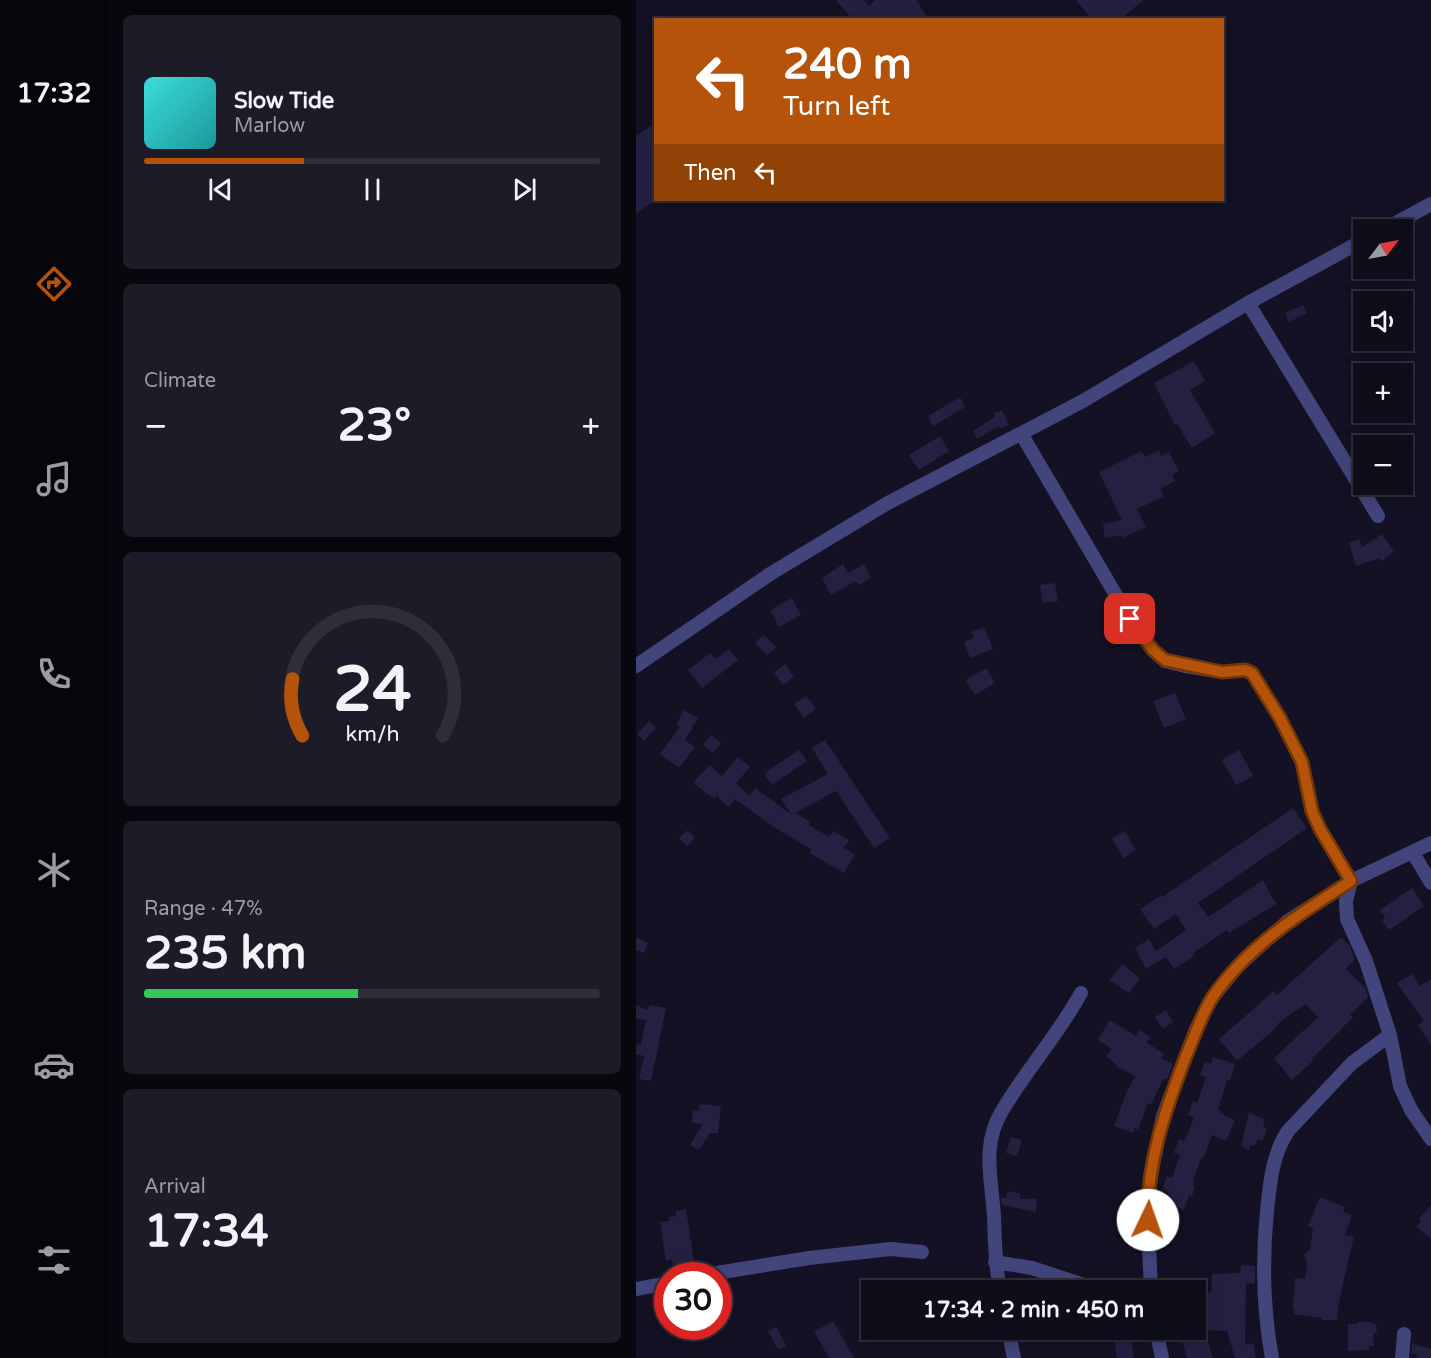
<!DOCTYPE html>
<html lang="en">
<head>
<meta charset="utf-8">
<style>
	body { margin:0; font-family:"Varela Round",sans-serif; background:#1c1b27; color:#f1f3f6; height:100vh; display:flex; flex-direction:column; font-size:22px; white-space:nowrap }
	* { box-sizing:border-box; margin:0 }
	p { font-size:20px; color:#9b9ca2 }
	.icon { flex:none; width:33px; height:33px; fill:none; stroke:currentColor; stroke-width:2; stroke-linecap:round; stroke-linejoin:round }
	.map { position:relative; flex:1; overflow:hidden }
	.sheet { display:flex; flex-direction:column; gap:15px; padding:15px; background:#08070e; width:528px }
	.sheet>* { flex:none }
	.hud { position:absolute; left:18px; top:18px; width:570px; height:183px; border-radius:0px; box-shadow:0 3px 15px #0003,0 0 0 2px #2e2d39; background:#b45309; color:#fff; overflow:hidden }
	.needle { width:39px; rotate:58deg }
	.fabs { position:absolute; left:717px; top:219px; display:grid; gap:12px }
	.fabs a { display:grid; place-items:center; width:60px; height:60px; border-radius:0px; background:#0e0d1a; box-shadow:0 3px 15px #0003,0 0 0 2px #2e2d39; font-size:30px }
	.speed { position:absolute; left:18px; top:1262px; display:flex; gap:12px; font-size:30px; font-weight:700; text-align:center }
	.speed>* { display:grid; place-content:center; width:78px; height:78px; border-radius:50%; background:#0e0d1a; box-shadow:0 3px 15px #0003,0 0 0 2px #2e2d39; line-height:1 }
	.speed .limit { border:9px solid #d22; background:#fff; color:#111 }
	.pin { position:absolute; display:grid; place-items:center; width:51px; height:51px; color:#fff; margin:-26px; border-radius:12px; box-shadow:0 3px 9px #0006 }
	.me { position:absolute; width:66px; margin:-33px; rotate:3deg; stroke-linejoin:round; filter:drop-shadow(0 0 4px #0008) }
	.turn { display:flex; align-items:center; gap:21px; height:126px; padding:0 30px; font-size:27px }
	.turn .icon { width:78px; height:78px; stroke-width:2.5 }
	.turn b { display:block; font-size:42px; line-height:51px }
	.then { display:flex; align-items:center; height:57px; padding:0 30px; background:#0003; gap:12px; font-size:22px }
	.big { font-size:45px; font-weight:700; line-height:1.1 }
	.sheet .card { flex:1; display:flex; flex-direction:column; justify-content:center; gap:9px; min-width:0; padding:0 21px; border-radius:9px; background:#1c1b27 }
	.sheet .dial { align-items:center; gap:0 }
	.dial svg { height:156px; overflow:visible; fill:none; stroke:#2e2d39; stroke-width:7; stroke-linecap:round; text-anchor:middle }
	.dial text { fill:#f1f3f6; stroke:none }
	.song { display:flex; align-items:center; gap:18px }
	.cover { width:72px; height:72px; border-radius:9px; background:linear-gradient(135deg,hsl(180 70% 55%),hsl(180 70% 35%)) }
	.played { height:6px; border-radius:3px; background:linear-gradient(90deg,#b45309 35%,#2e2d39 35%) }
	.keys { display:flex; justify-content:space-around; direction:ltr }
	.heat { display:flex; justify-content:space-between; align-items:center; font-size:33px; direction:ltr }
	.charge { height:9px; border-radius:4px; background:linear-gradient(90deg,#34c759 47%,#2e2d39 0) }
	.trip { position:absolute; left:225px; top:1280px; width:345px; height:60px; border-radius:0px; background:#0e0d1a; box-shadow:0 3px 15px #0003,0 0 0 2px #2e2d39; font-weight:700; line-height:60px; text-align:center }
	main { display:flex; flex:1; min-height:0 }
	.tab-bar { display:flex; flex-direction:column; width:108px; justify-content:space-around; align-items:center; background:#06050a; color:#9b9ca2 }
	.tab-bar .icon { width:42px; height:42px }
	.tab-bar .active { color:#b45309 }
	.tab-bar b { font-size:27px; color:#f1f3f6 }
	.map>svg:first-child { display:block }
	.building { fill:#242041 }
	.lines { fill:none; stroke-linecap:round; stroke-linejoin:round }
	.minor { stroke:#42447c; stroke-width:14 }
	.route-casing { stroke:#753606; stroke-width:15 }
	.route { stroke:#b45309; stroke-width:10 }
</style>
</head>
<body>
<main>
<nav class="tab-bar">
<b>17:32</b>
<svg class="icon active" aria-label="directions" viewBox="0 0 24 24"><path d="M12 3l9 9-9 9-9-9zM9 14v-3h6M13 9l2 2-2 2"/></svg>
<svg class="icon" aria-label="music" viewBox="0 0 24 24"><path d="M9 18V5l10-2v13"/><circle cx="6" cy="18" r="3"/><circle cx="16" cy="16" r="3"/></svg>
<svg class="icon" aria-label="phone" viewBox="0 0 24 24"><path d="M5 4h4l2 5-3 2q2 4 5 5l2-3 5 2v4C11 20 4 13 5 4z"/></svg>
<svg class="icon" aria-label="climate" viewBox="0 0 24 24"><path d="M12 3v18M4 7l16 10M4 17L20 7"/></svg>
<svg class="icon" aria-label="car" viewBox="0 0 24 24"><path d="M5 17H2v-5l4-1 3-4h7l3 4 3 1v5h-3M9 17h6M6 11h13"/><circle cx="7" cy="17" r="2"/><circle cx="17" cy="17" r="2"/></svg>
<svg class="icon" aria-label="filters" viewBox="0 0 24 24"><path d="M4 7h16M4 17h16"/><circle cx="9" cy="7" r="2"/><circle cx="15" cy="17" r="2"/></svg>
</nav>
<section class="sheet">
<div class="card">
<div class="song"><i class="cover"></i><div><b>Slow Tide</b><p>Marlow</p></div></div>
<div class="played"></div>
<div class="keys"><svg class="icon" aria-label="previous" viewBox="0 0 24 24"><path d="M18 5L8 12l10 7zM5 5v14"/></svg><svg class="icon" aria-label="pause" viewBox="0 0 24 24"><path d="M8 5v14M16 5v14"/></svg><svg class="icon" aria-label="next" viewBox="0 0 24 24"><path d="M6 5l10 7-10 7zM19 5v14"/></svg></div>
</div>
<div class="card"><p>Climate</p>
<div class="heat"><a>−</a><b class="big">23°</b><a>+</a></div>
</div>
<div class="card dial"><svg viewBox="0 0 100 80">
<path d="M14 69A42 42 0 1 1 86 69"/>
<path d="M14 69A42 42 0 0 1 9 40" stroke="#b45309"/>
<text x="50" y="56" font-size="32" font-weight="700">24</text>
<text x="50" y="72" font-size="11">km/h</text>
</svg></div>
<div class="card"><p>Range · 47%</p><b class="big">235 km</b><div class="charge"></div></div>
<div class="card"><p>Arrival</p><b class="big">17:34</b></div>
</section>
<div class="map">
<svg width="795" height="1358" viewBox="0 0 795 1358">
	<rect width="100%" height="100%" fill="#131123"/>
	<path class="building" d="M 200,0 L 228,0 L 233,6 L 240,0 L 280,0 L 293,20 L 217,20 Z
		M 440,0 L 507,0 L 484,20 L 456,20 Z
		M 20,122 L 20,200 L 0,213 L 0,136 Z
		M 667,305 L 671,313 L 653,322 L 649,313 Z
		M 558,361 L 569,381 L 554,390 L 579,433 L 556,448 L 541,424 L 539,425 L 518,383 Z
		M 324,397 L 329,407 L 297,426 L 292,416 Z
		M 366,410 L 373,425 L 364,429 L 363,426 L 341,439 L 337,431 L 359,417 L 358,413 Z
		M 304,436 L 313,451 L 283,470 L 273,455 Z
		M 523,450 L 525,456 L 533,452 L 543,471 L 536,475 L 539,481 L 524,489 L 528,496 L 501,509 L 510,527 L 486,538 L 485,535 L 469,538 L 467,524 L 486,520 L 463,472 L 505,451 L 509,457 Z
		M 746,534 L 758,552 L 746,561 L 744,558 L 720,566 L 713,543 L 723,539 L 726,547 Z
		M 207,564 L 212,573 L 228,564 L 235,578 L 223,585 L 220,581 L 195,595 L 186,578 Z
		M 419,583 L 422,601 L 407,603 L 404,585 Z
		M 156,598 L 165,615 L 143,627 L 134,610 Z
		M 348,627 L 357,649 L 334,658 L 328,642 L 338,638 L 335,632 Z
		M 126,636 L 129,636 L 140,647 L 131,655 L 119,643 Z
		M 93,649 L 102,660 L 66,688 L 52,670 L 74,653 L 79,659 Z
		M 149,664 L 158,677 L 147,685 L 138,672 Z
		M 350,668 L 359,683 L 339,695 L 330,680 Z
		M 539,693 L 550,719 L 528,728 L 517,701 Z
		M 170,696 L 180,709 L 168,718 L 158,704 Z
		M 48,710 L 62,718 L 49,740 L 59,747 L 43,768 L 24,754 L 44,727 L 40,725 Z
		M 13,721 L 20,728 L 8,741 L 1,734 Z
		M 75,735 L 85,743 L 77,753 L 67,745 Z
		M 189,740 L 254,838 L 238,848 L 200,791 L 159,813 L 175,822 L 173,825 L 193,837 L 197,831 L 213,840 L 208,848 L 219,854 L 208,873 L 173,853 L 175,849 L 141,829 L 99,799 L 92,807 L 81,796 L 78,799 L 57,783 L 74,765 L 86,776 L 102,757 L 114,767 L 100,783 L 114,796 L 119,788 L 156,815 L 145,799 L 192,774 L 176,748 Z
		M 163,750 L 171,761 L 136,785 L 129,775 L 131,771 Z
		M 603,750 L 617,776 L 600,785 L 586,760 Z
		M 657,808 L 671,828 L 562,903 L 572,917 L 627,880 L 640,904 L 593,933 L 591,930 L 557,953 L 559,955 L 538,969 L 530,957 L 510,969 L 499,948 L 513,939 L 520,951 L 550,930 L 540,914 L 518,929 L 504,909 L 525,895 L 526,897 Z
		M 52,830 L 59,838 L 51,846 L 43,838 Z
		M 489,831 L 500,850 L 487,858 L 476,838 Z
		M 776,888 L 788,906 L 753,930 L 746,920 L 749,918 L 744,910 Z
		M 0,937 L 12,943 L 8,953 L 0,950 Z
		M 705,937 L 713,945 L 719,959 L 710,968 L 730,989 L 732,997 L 714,1015 L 717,1017 L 676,1059 L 677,1061 L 656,1080 L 638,1058 L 682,1017 L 669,1004 L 644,1022 L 634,1033 L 601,1061 L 583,1039 L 638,991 L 641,995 Z
		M 486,964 L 504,978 L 493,993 L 473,980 Z
		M 776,974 L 784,986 L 795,979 L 795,1045 L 782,1025 L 788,1021 L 761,983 Z
		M 0,1005 L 12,1010 L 13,1005 L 30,1008 L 15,1081 L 3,1079 L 8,1056 L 0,1054 L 0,1044 L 5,1045 L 10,1020 L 0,1018 Z
		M 530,1010 L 537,1022 L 527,1029 L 519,1017 Z
		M 474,1020 L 500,1036 L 504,1030 L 515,1038 L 510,1042 L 528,1054 L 525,1058 L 537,1064 L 531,1080 L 528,1078 L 515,1105 L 512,1103 L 502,1130 L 499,1128 L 497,1133 L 478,1126 L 490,1093 L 499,1076 L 480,1066 L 481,1065 L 470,1056 L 476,1049 L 462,1040 Z
		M 577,1057 L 599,1064 L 594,1081 L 591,1080 L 582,1110 L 585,1111 L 584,1113 L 599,1120 L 590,1141 L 576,1135 L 567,1159 L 565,1158 L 558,1178 L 559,1178 L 557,1185 L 559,1186 L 556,1196 L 553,1195 L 548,1210 L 529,1203 L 532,1192 L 526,1190 L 531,1176 L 536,1178 L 544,1155 L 538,1153 L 543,1139 L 549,1141 L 558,1117 L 552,1115 L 557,1101 L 561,1103 L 570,1077 L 564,1075 L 569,1061 L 575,1064 Z
		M 63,1104 L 85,1106 L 82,1133 L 74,1133 L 63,1150 L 54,1145 L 67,1124 L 56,1123 L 57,1110 L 63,1110 Z
		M 613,1112 L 629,1120 L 627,1126 L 631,1130 L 627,1140 L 622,1139 L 618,1146 L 615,1145 L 613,1150 L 605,1146 Z
		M 375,1137 L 386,1140 L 381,1156 L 370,1153 Z
		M 372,1191 L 385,1194 L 384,1199 L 401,1199 L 400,1212 L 366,1205 L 365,1198 L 370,1198 Z
		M 684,1197 L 709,1207 L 707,1212 L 716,1215 L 709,1235 L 718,1236 L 703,1301 L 701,1320 L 686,1320 L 686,1318 L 658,1314 L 659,1310 L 657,1310 L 659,1278 L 669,1279 L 671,1262 L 668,1255 L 674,1249 L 677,1228 L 672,1226 Z
		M 795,1205 L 795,1239 L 780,1227 L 785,1221 L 783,1219 Z
		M 50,1209 L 59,1267 L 46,1269 L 45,1265 L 38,1267 L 36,1260 L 30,1261 L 24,1222 L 33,1221 L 33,1217 L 40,1216 L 39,1211 Z
		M 605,1265 L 619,1266 L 619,1284 L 610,1283 L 609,1345 L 617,1343 L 620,1358 L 599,1358 L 591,1331 L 568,1330 L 577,1358 L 551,1358 L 543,1329 L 560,1329 L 560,1295 L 575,1292 L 576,1274 L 604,1273 Z
		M 353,1279 L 355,1290 L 344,1290 L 342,1280 Z
		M 197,1321 L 218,1358 L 193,1358 L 178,1332 Z
		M 721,1322 L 733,1322 L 740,1324 L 741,1333 L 737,1333 L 738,1346 L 733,1346 L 733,1350 L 712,1351 L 712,1324 L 722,1324 Z
		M 140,1327 L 150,1346 L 142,1350 L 132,1331 Z
		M 494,1331 L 498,1358 L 481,1358 L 477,1333 Z
		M 776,1344 L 795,1349 L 795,1358 L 780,1358 L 782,1354 L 775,1353 Z"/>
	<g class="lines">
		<path class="minor" d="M 747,230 L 795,204
			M 612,303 L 742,516
			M 386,435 L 494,619 L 517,650 L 529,661 L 549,666 L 586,672 L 609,670 L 616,673 L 644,718 L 666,762 L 676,811 L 684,829 L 715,881 L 710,901 L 711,919 L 730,961 L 754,1035 L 764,1086 L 775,1110 L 795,1139
			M 0,666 L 134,574 L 250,504 L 447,401 L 612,303 L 728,240
			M 777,853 L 795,883
			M 359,1262 L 396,1268 L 463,1290
			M 68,1275 L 173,1258 L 255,1249 L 286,1252
			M 0,1289 L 32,1283
			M 364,1290 C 359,1265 359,1242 358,1217 C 356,1180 345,1145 366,1111 C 390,1070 422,1035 445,993
			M 515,1290 L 511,1203 L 517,1165 L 527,1116 L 560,1029 L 576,998 L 601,967 L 652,921 L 715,881 L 795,843
			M 372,1329 L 378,1358
			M 520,1329 L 526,1358
			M 636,1358 C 627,1309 626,1261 631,1211 C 634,1183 636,1155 652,1131 L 716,1063 L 754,1035
			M 766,1358 L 768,1334"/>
	</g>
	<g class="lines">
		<defs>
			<path id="route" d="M 494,619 L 517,650 L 529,660 L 586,672 L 609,670 L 616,673 L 644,718 L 666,762 L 676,811 L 684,829 L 715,881 C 675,907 635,931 602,966 C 593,976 583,987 576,998 C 565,1016 558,1037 550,1056 C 530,1108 510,1163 512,1220"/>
		</defs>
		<use href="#route" class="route-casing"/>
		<use href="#route" class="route"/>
	</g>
</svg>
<div class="fabs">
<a><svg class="needle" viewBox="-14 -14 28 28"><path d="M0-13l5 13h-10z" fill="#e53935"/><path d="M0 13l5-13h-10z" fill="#9b9ca2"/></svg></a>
<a><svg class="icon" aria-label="sound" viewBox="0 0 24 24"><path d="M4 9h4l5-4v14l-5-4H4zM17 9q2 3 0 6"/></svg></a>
<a>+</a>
<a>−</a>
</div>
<div class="speed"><div class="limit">30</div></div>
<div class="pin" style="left:494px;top:619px;background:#d93025"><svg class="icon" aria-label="arrive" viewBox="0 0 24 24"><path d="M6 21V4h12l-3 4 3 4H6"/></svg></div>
<svg class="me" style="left:512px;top:1220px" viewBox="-20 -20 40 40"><circle r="19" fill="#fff"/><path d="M0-13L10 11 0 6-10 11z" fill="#b45309"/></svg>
<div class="trip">17:34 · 2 min · 450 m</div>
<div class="hud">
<div class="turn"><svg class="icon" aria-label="left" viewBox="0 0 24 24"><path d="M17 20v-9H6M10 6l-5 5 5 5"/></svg><div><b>240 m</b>Turn left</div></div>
<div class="then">Then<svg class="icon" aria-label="left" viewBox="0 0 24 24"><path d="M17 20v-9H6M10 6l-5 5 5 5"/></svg></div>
</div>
</div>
</main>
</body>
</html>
